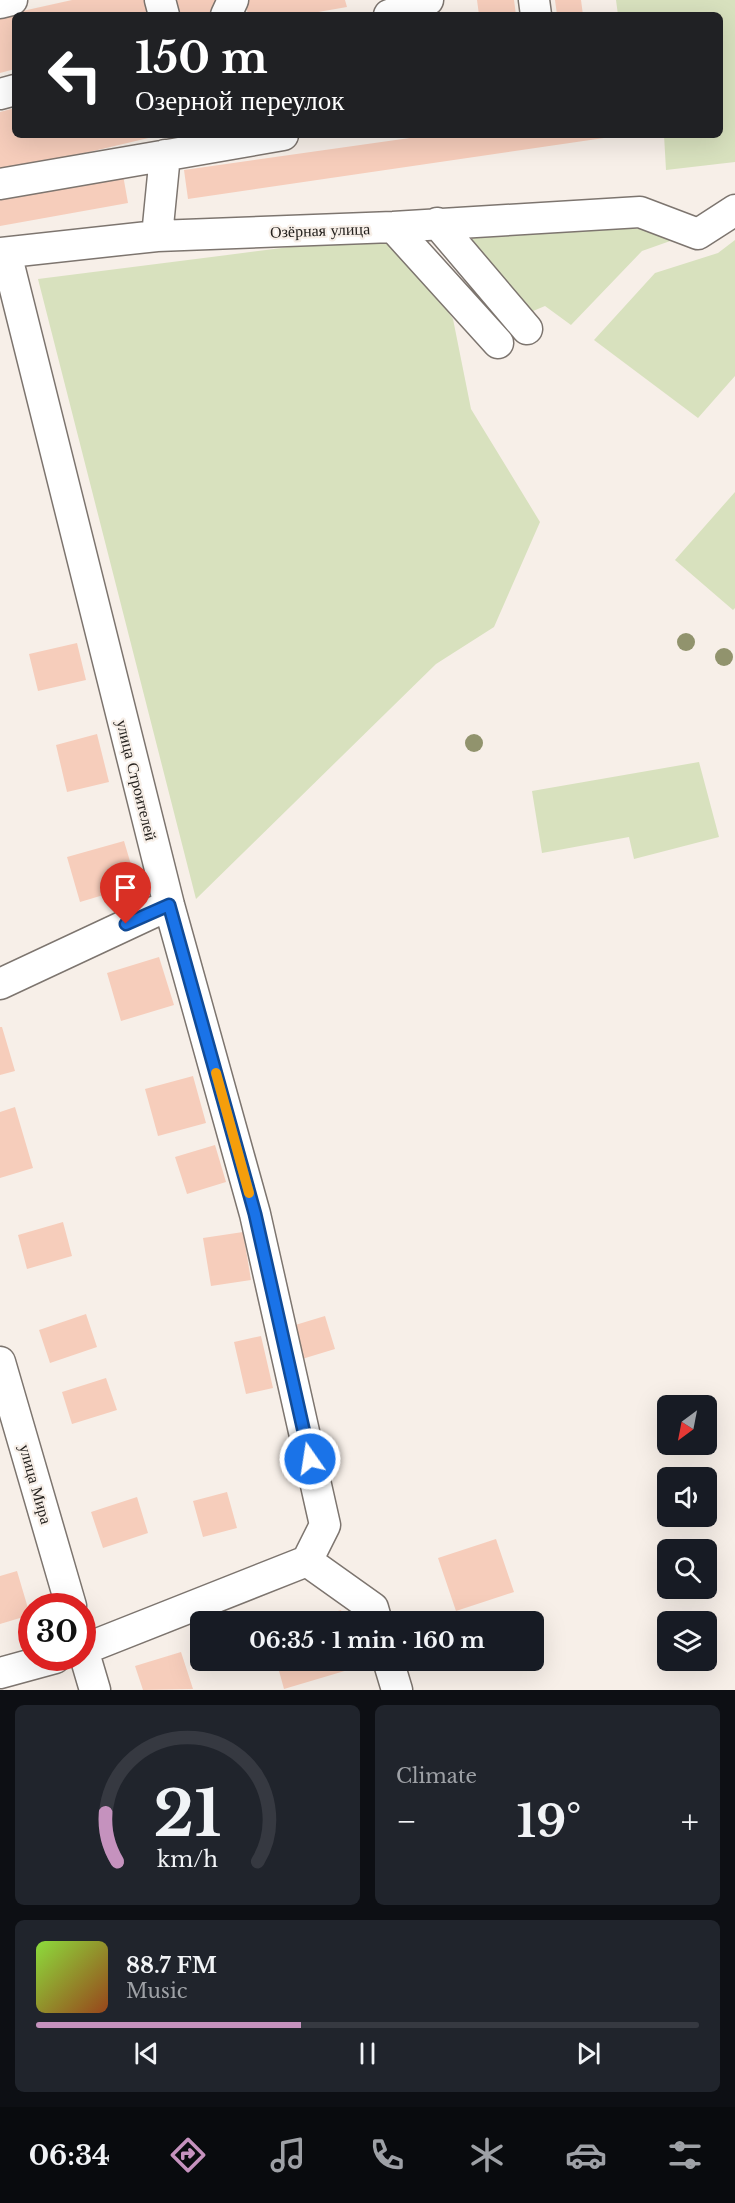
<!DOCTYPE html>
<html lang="en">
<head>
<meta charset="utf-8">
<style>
	body { margin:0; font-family:"Libre Baskerville",serif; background:#20242c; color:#f1f3f6; height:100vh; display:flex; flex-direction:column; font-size:22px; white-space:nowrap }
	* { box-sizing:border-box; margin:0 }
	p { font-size:20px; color:#9ea1a6 }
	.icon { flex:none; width:33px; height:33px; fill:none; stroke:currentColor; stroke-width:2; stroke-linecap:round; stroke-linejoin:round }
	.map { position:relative; height:1690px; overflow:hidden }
	.panel { display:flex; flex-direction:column; gap:15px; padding:15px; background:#0d0f14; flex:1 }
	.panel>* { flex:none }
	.guide { position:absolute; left:12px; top:12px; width:711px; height:126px; border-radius:9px; box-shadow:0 6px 24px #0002; background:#202124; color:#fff; overflow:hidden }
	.needle { width:39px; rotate:212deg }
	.buttons { position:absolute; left:657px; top:1395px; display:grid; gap:12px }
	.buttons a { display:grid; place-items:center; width:60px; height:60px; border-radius:9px; background:#171b24; box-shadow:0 6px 24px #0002; font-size:30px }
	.speed { position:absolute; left:18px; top:1593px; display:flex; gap:12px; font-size:30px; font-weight:700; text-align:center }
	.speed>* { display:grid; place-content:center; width:78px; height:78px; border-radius:50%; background:#171b24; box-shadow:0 6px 24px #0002; line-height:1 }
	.speed .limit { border:9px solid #d22; background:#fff; color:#111 }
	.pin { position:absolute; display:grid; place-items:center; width:51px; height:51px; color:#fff; margin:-62px -26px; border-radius:50% 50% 50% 0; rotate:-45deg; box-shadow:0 0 6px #0007 }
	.pin .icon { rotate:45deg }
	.me { position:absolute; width:66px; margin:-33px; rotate:347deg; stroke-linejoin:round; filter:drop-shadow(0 0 4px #0008) }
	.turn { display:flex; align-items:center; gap:21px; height:126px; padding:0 24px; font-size:27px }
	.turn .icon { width:78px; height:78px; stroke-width:2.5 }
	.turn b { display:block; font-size:42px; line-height:51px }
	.big { font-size:45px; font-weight:700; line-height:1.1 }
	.panel .card { flex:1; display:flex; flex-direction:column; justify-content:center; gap:9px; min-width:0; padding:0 21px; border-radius:9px; background:#20242c }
	.panel .dial { align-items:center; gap:0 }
	.dial svg { height:156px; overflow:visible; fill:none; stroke:#363941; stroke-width:7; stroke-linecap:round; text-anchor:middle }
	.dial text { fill:#f1f3f6; stroke:none }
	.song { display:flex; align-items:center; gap:18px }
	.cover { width:72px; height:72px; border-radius:9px; background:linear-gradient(135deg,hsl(90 70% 55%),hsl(20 70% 35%)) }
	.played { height:6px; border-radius:3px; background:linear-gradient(90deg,#c592be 40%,#363941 40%) }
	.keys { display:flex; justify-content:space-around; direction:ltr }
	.heat { display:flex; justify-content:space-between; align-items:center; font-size:33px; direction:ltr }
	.panel .tiles { flex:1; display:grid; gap:15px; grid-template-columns:1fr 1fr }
	.card:last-child { grid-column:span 2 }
	.trip { position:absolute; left:190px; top:1611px; width:354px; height:60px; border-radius:9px; background:#171b24; box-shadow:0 6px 24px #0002; font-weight:700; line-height:60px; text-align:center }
	.menu { display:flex; height:96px; justify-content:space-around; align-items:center; background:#090b0e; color:#9ea1a6 }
	.menu .icon { width:42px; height:42px }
	.menu .on { color:#c592be }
	.menu b { font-size:27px; color:#f1f3f6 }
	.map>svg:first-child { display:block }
	.green { fill:#d8e1be }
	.building { fill:#f6cdbb }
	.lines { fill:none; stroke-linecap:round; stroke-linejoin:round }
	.minor-casing { stroke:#7d756f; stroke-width:33 }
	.minor { stroke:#fff; stroke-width:30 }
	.tree { fill:#91936d }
	.route-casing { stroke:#114b97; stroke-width:15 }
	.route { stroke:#1a73e8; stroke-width:10 }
	.slow { stroke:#f59e0b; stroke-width:10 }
	.labels { text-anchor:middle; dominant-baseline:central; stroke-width:4.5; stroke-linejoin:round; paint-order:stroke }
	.street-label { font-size:16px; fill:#23201d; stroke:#f7efe8 }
</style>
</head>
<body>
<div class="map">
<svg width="735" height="1690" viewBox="0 0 735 1690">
	<rect width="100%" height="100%" fill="#f7efe8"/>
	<path class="green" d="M 616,0 L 735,0 L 735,162 L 666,170 L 664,135 L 720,135 L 720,15 L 618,15 Z
		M 608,226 L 690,234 L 642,251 L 571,325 L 545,306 L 526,314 L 470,236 Z
		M 393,234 L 453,319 L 471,409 L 540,522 L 494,627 L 436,664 L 196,899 L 38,279 Z
		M 735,240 L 735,376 L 698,418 L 594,340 L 655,273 L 718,253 Z
		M 735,492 L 735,608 L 733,610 L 675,560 Z
		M 699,762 L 719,837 L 634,859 L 629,837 L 542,853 L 532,791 Z"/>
	<path class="building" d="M 72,0 L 150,0 L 153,15 L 15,15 L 15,69 L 0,73 L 0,16 Z
		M 176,0 L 222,0 L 215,15 L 180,15 Z
		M 245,0 L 345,0 L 347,7 L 301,15 L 248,15 Z
		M 477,0 L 514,0 L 516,15 L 479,15 Z
		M 555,0 L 581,0 L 583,15 L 557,15 Z
		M 15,108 L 15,135 L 157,136 L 0,173 L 0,112 Z
		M 431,135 L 603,135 L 604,138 L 188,199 L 184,170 Z
		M 123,175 L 128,203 L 0,226 L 0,198 Z
		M 77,643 L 86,680 L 38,691 L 29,654 Z
		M 97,734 L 109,782 L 67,792 L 56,745 Z
		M 124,841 L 137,885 L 80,902 L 67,857 Z
		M 159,957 L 174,1005 L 121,1021 L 107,973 Z
		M 0,1027 L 2,1027 L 15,1071 L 0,1075 Z
		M 193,1076 L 206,1123 L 158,1136 L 145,1089 Z
		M 15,1107 L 33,1168 L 0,1178 L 0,1112 Z
		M 215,1145 L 226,1182 L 187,1194 L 175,1157 Z
		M 63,1222 L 72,1256 L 27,1269 L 18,1235 Z
		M 243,1232 L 251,1280 L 211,1286 L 203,1238 Z
		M 86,1314 L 97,1347 L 50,1363 L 39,1330 Z
		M 325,1316 L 335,1349 L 302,1359 L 292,1326 Z
		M 261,1336 L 273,1388 L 246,1394 L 234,1342 Z
		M 106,1378 L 117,1410 L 72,1424 L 62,1392 Z
		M 227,1492 L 237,1528 L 203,1537 L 193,1501 Z
		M 137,1497 L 148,1533 L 103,1548 L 91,1512 Z
		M 496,1539 L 514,1592 L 456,1611 L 438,1558 Z
		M 17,1571 L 30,1615 L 0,1624 L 0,1576 Z
		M 341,1610 L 345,1622 L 304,1622 L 304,1621 Z
		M 181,1652 L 193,1689 L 143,1690 L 135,1666 Z
		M 276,1660 L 356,1660 L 358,1667 L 284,1689 Z"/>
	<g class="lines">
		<defs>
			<path id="minor" d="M 160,0 L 164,15
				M 534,0 L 536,15
				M 0,3 L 12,0
				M 226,15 L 233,0
				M 389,15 L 428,0
				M 0,94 L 15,90
				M 0,184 L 283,135
				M 437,223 L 527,329
				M 393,227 L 498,343
				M 157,236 L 165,155
				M 0,253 L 157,236 L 393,227 L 640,212 L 698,234 L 735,210
				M 6,253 L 169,905 L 255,1214 L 325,1525 L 307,1561 L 373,1608 L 377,1622
				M 0,984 L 169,905
				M 0,1362 L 71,1606
				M 82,1646 L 95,1690
				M 82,1650 L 307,1561
				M 388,1660 L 397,1690
				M 0,1673 L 55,1658"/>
		</defs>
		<use href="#minor" class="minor-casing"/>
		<use href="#minor" class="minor"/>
	</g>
	<g class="tree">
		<circle cx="686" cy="642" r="9"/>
		<circle cx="724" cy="657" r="9"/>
		<circle cx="474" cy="743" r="9"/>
	</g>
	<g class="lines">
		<defs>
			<path id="route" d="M 126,924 L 169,905 L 255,1214 L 310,1459"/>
		</defs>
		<use href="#route" class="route-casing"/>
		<use href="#route" class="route"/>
		<path class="slow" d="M 216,1073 L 249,1193"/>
	</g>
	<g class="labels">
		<g class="street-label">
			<text transform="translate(320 230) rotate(-2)">Озёрная улица</text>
			<text transform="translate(137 780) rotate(76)">улица Строителей</text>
			<text transform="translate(36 1484) rotate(74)">улица Мира</text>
		</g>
	</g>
</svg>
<div class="buttons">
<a><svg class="needle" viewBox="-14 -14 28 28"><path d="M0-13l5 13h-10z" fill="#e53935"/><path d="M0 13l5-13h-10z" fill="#9ea1a6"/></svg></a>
<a><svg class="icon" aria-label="sound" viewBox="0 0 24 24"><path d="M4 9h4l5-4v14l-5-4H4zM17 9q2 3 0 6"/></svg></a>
<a><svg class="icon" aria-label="search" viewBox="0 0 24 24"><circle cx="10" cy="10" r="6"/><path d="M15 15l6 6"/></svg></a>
<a><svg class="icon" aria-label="layers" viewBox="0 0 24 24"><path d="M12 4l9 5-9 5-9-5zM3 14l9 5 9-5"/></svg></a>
</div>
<div class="speed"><div class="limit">30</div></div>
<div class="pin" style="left:126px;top:924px;background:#d93025"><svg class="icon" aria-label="arrive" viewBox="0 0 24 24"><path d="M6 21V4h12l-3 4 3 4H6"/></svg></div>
<svg class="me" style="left:310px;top:1459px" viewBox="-20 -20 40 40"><circle r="17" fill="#1a73e8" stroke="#fff" stroke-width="3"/><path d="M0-11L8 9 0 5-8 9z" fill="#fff"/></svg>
<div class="trip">06:35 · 1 min · 160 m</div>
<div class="guide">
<div class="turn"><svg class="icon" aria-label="left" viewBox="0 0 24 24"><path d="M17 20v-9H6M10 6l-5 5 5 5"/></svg><div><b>150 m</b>Озерной переулок</div></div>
</div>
</div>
<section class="panel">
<div class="tiles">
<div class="card dial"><svg viewBox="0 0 100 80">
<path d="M14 69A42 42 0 1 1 86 69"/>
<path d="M14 69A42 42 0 0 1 8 44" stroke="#c592be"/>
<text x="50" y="56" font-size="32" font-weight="700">21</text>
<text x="50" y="72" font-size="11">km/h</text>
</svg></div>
<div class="card"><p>Climate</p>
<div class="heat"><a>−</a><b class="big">19°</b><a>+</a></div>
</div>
<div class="card">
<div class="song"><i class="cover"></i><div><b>88.7 FM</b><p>Music</p></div></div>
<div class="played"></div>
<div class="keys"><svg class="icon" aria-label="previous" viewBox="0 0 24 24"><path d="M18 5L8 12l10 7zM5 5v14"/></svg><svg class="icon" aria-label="pause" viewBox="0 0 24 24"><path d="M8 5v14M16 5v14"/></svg><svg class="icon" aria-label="next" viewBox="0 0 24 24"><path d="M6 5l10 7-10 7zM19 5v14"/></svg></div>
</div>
</div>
</section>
<nav class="menu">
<b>06:34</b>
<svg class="icon on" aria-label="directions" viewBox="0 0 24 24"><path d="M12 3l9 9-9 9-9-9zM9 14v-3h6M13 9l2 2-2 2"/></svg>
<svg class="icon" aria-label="music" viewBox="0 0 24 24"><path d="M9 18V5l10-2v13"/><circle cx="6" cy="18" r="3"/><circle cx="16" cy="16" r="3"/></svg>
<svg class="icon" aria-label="phone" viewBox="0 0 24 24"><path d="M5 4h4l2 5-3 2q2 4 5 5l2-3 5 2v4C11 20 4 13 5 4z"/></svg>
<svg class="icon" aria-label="climate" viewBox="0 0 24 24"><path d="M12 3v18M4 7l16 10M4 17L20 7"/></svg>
<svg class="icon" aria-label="car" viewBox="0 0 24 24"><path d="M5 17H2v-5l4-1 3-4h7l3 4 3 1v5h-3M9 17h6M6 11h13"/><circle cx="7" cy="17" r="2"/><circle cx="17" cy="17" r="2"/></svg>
<svg class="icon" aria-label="filters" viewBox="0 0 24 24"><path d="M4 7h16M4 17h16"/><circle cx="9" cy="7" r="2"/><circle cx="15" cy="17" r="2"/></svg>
</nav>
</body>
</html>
